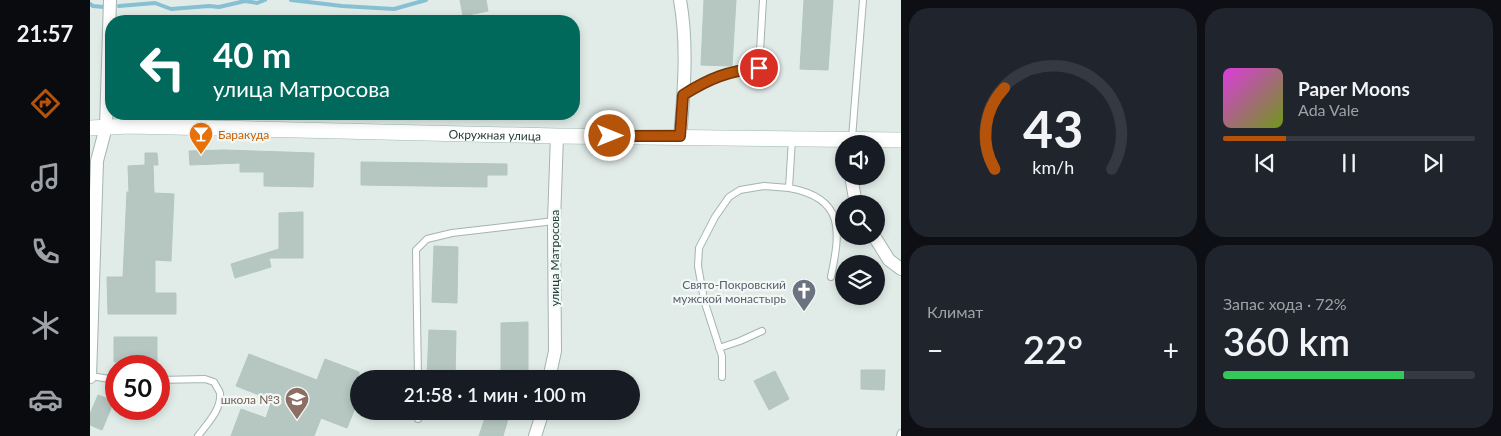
<!DOCTYPE html>
<html lang="ru">
<head>
<meta charset="utf-8">
<style>
	body { margin:0; font-family:Lato,sans-serif; background:#20242c; color:#f1f3f6; height:100vh; display:flex; flex-direction:column; font-size:19px; white-space:nowrap }
	* { box-sizing:border-box; margin:0 }
	p { font-size:16px; color:#9ea1a6 }
	.icon { flex:none; width:28px; height:28px; fill:none; stroke:currentColor; stroke-width:2; stroke-linecap:round; stroke-linejoin:round }
	.map { position:relative; flex:1; overflow:hidden }
	.sheet { display:flex; flex-direction:column; gap:8px; padding:8px; background:#0d0f14; width:600px }
	.sheet>* { flex:none }
	.guide { position:absolute; left:15px; top:15px; width:475px; height:105px; border-radius:20px; box-shadow:0 2px 8px #0003; background:#00695c; color:#fff; overflow:hidden }
	.controls { position:absolute; left:745px; top:135px; display:grid; gap:10px }
	.controls a { display:grid; place-items:center; width:50px; height:50px; border-radius:50%; background:#171b24; box-shadow:0 2px 8px #0003; font-size:25px }
	.speed { position:absolute; left:15px; top:355px; display:flex; gap:10px; font-size:25px; font-weight:700; text-align:center }
	.speed>* { display:grid; place-content:center; width:65px; height:65px; border-radius:50%; background:#171b24; box-shadow:0 2px 8px #0003; line-height:1 }
	.speed .limit { border:8px solid #d22; background:#fff; color:#111 }
	.pin { position:absolute; display:grid; place-items:center; width:42px; height:42px; color:#fff; margin:-21px; border:2px solid #fff; border-radius:50%; box-shadow:0 1px 5px #0007 }
	.me { position:absolute; width:55px; margin:-28px; rotate:90deg; stroke-linejoin:round; filter:drop-shadow(0 0 4px #0008) }
	.turn { display:flex; align-items:center; gap:18px; height:105px; padding:0 25px; font-size:22px }
	.turn .icon { width:65px; height:65px; stroke-width:2.5 }
	.turn b { display:block; font-size:35px; line-height:42px }
	.big { font-size:38px; font-weight:600; line-height:1.1 }
	.sheet .widget { flex:1; display:flex; flex-direction:column; justify-content:center; gap:8px; min-width:0; padding:0 18px; border-radius:20px; background:#20242c }
	.sheet .dial { align-items:center; gap:0 }
	.dial svg { height:130px; overflow:visible; fill:none; stroke:#363941; stroke-width:7; stroke-linecap:round; text-anchor:middle }
	.dial text { fill:#f1f3f6; stroke:none }
	.song { display:flex; align-items:center; gap:15px }
	.cover { width:60px; height:60px; border-radius:8px; background:linear-gradient(135deg,hsl(300 70% 55%),hsl(80 70% 35%)) }
	.played { height:5px; border-radius:2px; background:linear-gradient(90deg,#b45309 25%,#363941 25%) }
	.keys { display:flex; justify-content:space-around; direction:ltr }
	.heat { display:flex; justify-content:space-between; align-items:center; font-size:28px; direction:ltr }
	.charge { height:8px; border-radius:4px; background:linear-gradient(90deg,#34c759 72%,#363941 0) }
	.sheet .tiles { flex:1; display:grid; gap:8px; grid-template-columns:repeat(2,1fr) }
	.trip { position:absolute; left:260px; top:370px; width:290px; height:50px; border-radius:25px; background:#171b24; box-shadow:0 2px 8px #0003; font-weight:600; line-height:50px; text-align:center }
	main { display:flex; flex:1; min-height:0 }
	.tab-bar { display:flex; flex-direction:column; width:90px; justify-content:space-around; align-items:center; background:#090b0e; color:#9ea1a6 }
	.tab-bar .icon { width:35px; height:35px }
	.tab-bar .selected { color:#b45309 }
	.tab-bar b { font-size:22px; color:#f1f3f6 }
	.map>svg:first-child { display:block }
	.lines { fill:none; stroke-linecap:round; stroke-linejoin:round }
	.stream { stroke:#87c0d3; stroke-width:4 }
	.building { fill:#b6c7c1; stroke:#b3c6c0 }
	.service-casing { stroke:#a4b4b0; stroke-width:8 }
	.minor-casing { stroke:#a4b4b0; stroke-width:14 }
	.secondary-casing { stroke:#9fb8b1; stroke-width:16 }
	.service { stroke:#fff; stroke-width:6 }
	.minor { stroke:#fff; stroke-width:12 }
	.secondary { stroke:#fff; stroke-width:15 }
	.route-casing { stroke:#753606; stroke-width:12 }
	.route { stroke:#b45309; stroke-width:9 }
	.labels { text-anchor:middle; dominant-baseline:central; stroke-width:4.5; stroke-linejoin:round; paint-order:stroke }
	.food-label { font-size:12px; fill:#c56008; stroke:#f1f8f5; text-anchor:start }
	.street-label { font-size:12px; fill:#213d38; stroke:#f1f8f5 }
	.worship-label { font-size:12px; fill:#5b616d; stroke:#f1f8f5; text-anchor:end }
	.education-label { font-size:12px; fill:#785e54; stroke:#f1f8f5; text-anchor:end }
</style>
</head>
<body>
<main>
<nav class="tab-bar">
<b>21:57</b>
<svg class="icon selected" aria-label="directions" viewBox="0 0 24 24"><path d="M12 3l9 9-9 9-9-9zM9 14v-3h6M13 9l2 2-2 2"/></svg>
<svg class="icon" aria-label="music" viewBox="0 0 24 24"><path d="M9 18V5l10-2v13"/><circle cx="6" cy="18" r="3"/><circle cx="16" cy="16" r="3"/></svg>
<svg class="icon" aria-label="phone" viewBox="0 0 24 24"><path d="M5 4h4l2 5-3 2q2 4 5 5l2-3 5 2v4C11 20 4 13 5 4z"/></svg>
<svg class="icon" aria-label="climate" viewBox="0 0 24 24"><path d="M12 3v18M4 7l16 10M4 17L20 7"/></svg>
<svg class="icon" aria-label="car" viewBox="0 0 24 24"><path d="M5 17H2v-5l4-1 3-4h7l3 4 3 1v5h-3M9 17h6M6 11h13"/><circle cx="7" cy="17" r="2"/><circle cx="17" cy="17" r="2"/></svg>
</nav>
<div class="map">
<svg width="811" height="436" viewBox="0 0 811 436">
	<rect width="100%" height="100%" fill="#e1ece8"/>
	<g class="lines">
		<path class="stream" d="M 201,0 L 252,6 L 304,9 L 336,0
			M 0,4 L 3,6 L 14,7
			M 29,6 L 65,3 L 81,9 L 119,6 L 129,7 L 155,1 L 167,3 L 175,0"/>
	</g>
	<path class="building" d="M 370,0 L 396,0 L 398,11 L 373,16 Z
		M 614,0 L 646,0 L 642,66 L 611,65 Z
		M 714,0 L 743,0 L 738,70 L 710,69 Z
		M 134,150 L 224,153 L 223,187 L 174,186 L 174,172 L 150,172 L 150,163 L 100,165 L 99,151 Z
		M 55,153 L 67,153 L 68,165 L 63,165 L 64,193 L 84,194 L 81,261 L 65,260 L 65,293 L 86,293 L 86,314 L 18,314 L 17,277 L 33,277 L 37,192 L 39,192 L 38,166 L 55,165 Z
		M 271,162 L 417,164 L 417,175 L 397,175 L 397,187 L 271,185 Z
		M 213,212 L 213,258 L 179,258 L 181,267 L 145,278 L 141,264 L 189,249 L 189,213 Z
		M 344,246 L 368,247 L 367,303 L 342,302 Z
		M 438,322 L 438,379 L 411,379 L 411,323 Z
		M 339,330 L 366,331 L 365,379 L 337,379 Z
		M 24,337 L 67,337 L 67,363 L 24,362 Z
		M 159,354 L 227,380 L 235,359 L 269,372 L 269,398 L 257,428 L 231,418 L 224,436 L 141,436 L 151,409 L 176,418 L 182,400 L 146,386 Z
		M 771,370 L 795,370 L 794,390 L 771,389 Z
		M 685,371 L 699,399 L 679,410 L 664,381 Z
		M 8,395 L 24,401 L 12,430 L 0,425 L 0,414 Z
		M 397,412 L 418,419 L 413,436 L 389,436 Z"/>
	<g class="lines">
		<defs>
			<path id="service" d="M 594,94 C 619,78 640,71 669,68 L 673,0
				M 762,138 L 773,0
				M 699,188 C 756,198 750,232 741,277
				M 629,348 L 650,341 L 672,331
				M 1,376 L 26,380
				M 632,377 L 632,356 L 614,300 L 608,266 L 609,248 L 625,217 L 639,197 L 650,190 L 674,186 L 699,188 L 702,139
				M 328,379 L 326,250 L 337,239 L 362,233 L 464,221
				M 69,380 L 115,379 L 124,382 C 126,386 129,390 130,393 C 132,409 117,424 108,436
				M 328,411 L 328,419
				M 810,436 L 811,433"/>
			<path id="minor" d="M 590,0 C 598,44 594,92 590,137
				M 761,176 L 766,204
				M 784,236 L 799,260 L 811,269
				M 0,377 L 7,161 L 16,127 L 20,0
				M 459,379 L 465,351 L 464,221 L 467,136
				M 445,436 L 453,411"/>
			<g id="secondary">
				<path id="s1" d="M 0,128 L 40,126 L 467,136 L 811,140"/>
			</g>
		</defs>
		<use href="#service" class="service-casing"/>
		<use href="#minor" class="minor-casing"/>
		<use href="#secondary" class="secondary-casing"/>
		<use href="#service" class="service"/>
		<use href="#minor" class="minor"/>
		<use href="#secondary" class="secondary"/>
	</g>
	<g class="lines">
		<defs>
			<path id="route" d="M 520,136 L 590,136 L 593,95 C 620,78 638,71 669,68"/>
		</defs>
		<use href="#route" class="route-casing"/>
		<use href="#route" class="route"/>
	</g>
	<defs>
		<symbol id="bar-pin" viewBox="-11 -11 22 30"><path d="M0 17L-7.5 6A9.5 9.5 0 1 1 7.5 6Z" fill="#e8710a" stroke="#f1f8f5"/><path d="M-6-5H6L.8 .8V4.5H3.5V6h-7V4.5H-.8V.8Z" fill="#fff"/></symbol>
		<symbol id="church-pin" viewBox="-11 -11 22 30"><path d="M0 17L-7.5 6A9.5 9.5 0 1 1 7.5 6Z" fill="#6b7280" stroke="#f1f8f5"/><path d="M-1.2-6h2.4v3.5h3.3v2.4h-3.3V6h-2.4V-.1h-3.3v-2.4h3.3Z" fill="#fff"/></symbol>
		<symbol id="school-pin" viewBox="-11 -11 22 30"><path d="M0 17L-7.5 6A9.5 9.5 0 1 1 7.5 6Z" fill="#8d6e63" stroke="#f1f8f5"/><path d="M0-5L7-2L0 1L-7-2ZM-4 1L0 2.5L4 1V4Q0 6-4 4Z" fill="#fff"/></symbol>
	</defs>
	<g fill-rule="evenodd">
		<use href="#bar-pin" x="97" y="120" width="28" height="38"/>
		<use href="#church-pin" x="700" y="277" width="28" height="38"/>
		<use href="#school-pin" x="193" y="385" width="28" height="38"/>
	</g>
	<g class="labels">
		<g class="food-label">
			<text x="128" y="134">Баракуда</text>
		</g>
		<g class="street-label">
			<text stroke="none"><textPath href="#s1" startOffset="405">Окружная улица</textPath></text>
			<text transform="translate(464 258) rotate(-90)">улица Матросова</text>
		</g>
		<g class="worship-label">
			<text x="696" y="284">Свято-Покровский<tspan x="696" dy="14">мужской монастырь</tspan></text>
		</g>
		<g class="education-label">
			<text x="190" y="399">школа №3</text>
		</g>
	</g>
</svg>
<div class="controls">
<a><svg class="icon" aria-label="sound" viewBox="0 0 24 24"><path d="M4 9h4l5-4v14l-5-4H4zM17 9q2 3 0 6"/></svg></a>
<a><svg class="icon" aria-label="search" viewBox="0 0 24 24"><circle cx="10" cy="10" r="6"/><path d="M15 15l6 6"/></svg></a>
<a><svg class="icon" aria-label="layers" viewBox="0 0 24 24"><path d="M12 4l9 5-9 5-9-5zM3 14l9 5 9-5"/></svg></a>
</div>
<div class="speed"><div class="limit">50</div></div>
<div class="pin" style="left:669px;top:68px;background:#d93025"><svg class="icon" aria-label="arrive" viewBox="0 0 24 24"><path d="M6 21V4h12l-3 4 3 4H6"/></svg></div>
<svg class="me" style="left:520px;top:136px" viewBox="-20 -20 40 40"><circle r="17" fill="#b45309" stroke="#fff" stroke-width="3"/><path d="M0-11L8 9 0 5-8 9z" fill="#fff"/></svg>
<div class="trip">21:58 · 1 мин · 100 m</div>
<div class="guide">
<div class="turn"><svg class="icon" aria-label="left" viewBox="0 0 24 24"><path d="M17 20v-9H6M10 6l-5 5 5 5"/></svg><div><b>40 m</b>улица Матросова</div></div>
</div>
</div>
<section class="sheet">
<div class="tiles">
<div class="widget dial"><svg viewBox="0 0 100 80">
<path d="M14 69A42 42 0 1 1 86 69"/>
<path d="M14 69A42 42 0 0 1 20 19" stroke="#b45309"/>
<text x="50" y="56" font-size="32" font-weight="700">43</text>
<text x="50" y="72" font-size="11">km/h</text>
</svg></div>
<div class="widget">
<div class="song"><i class="cover"></i><div><b>Paper Moons</b><p>Ada Vale</p></div></div>
<div class="played"></div>
<div class="keys"><svg class="icon" aria-label="previous" viewBox="0 0 24 24"><path d="M18 5L8 12l10 7zM5 5v14"/></svg><svg class="icon" aria-label="pause" viewBox="0 0 24 24"><path d="M8 5v14M16 5v14"/></svg><svg class="icon" aria-label="next" viewBox="0 0 24 24"><path d="M6 5l10 7-10 7zM19 5v14"/></svg></div>
</div>
<div class="widget"><p>Климат</p>
<div class="heat"><a>−</a><b class="big">22°</b><a>+</a></div>
</div>
<div class="widget"><p>Запас хода · 72%</p><b class="big">360 km</b><div class="charge"></div></div>
</div>
</section>
</main>
</body>
</html>
